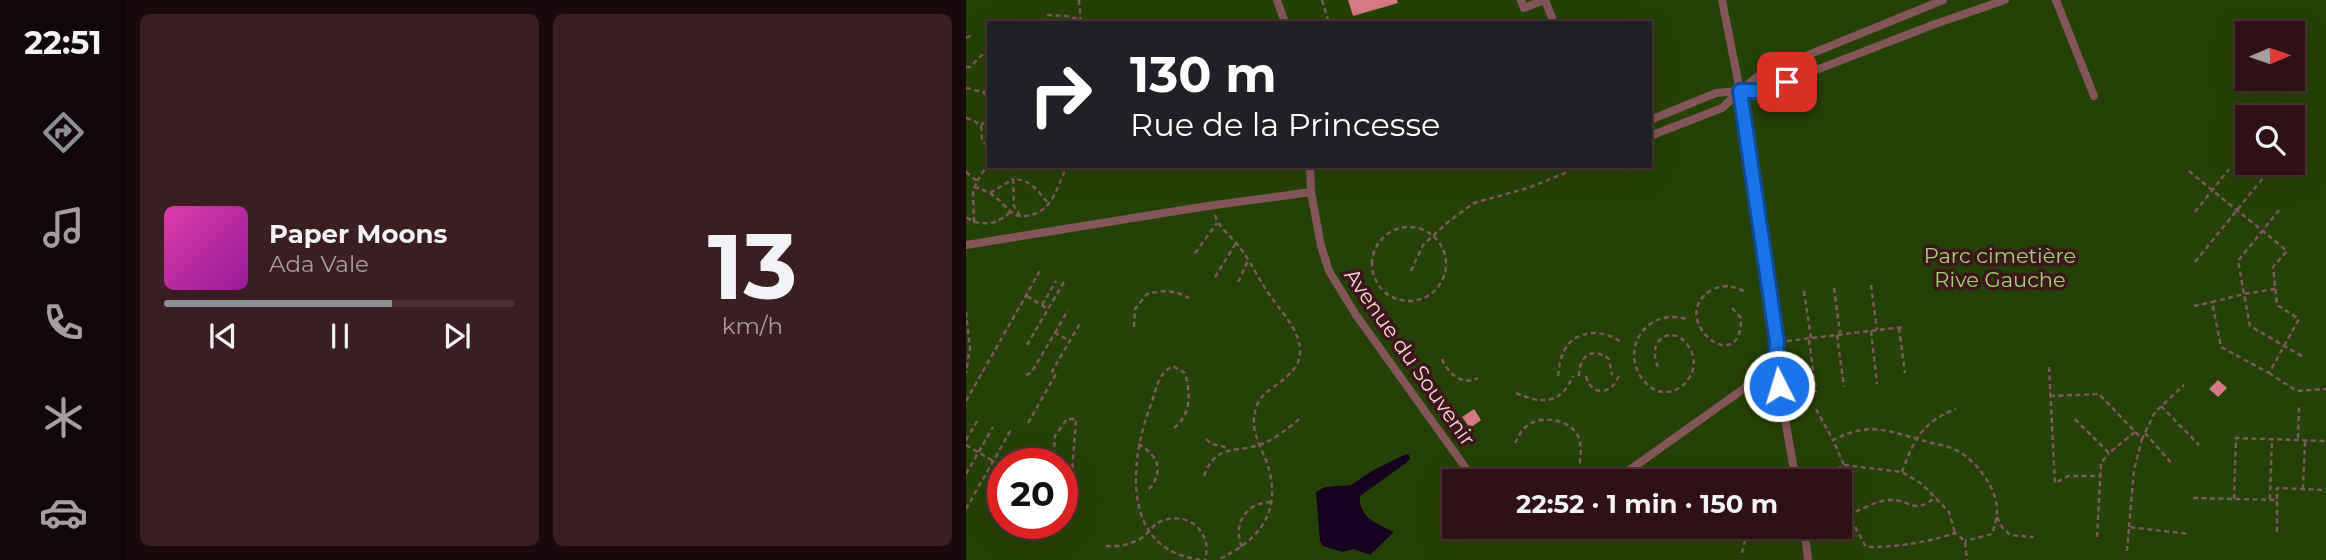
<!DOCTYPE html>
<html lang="fr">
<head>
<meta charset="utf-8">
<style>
	body { margin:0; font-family:Montserrat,sans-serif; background:#3b1e22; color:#f1f3f6; height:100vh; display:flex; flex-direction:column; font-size:26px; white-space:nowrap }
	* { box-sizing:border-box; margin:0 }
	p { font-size:23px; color:#a79da0 }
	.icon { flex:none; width:38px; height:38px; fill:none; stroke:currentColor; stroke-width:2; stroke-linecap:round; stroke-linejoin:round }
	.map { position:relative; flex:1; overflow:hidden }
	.details { display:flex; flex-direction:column; gap:14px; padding:14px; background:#1a090c; width:840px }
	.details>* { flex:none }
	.top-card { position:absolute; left:21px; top:21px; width:665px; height:147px; border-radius:0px; box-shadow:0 7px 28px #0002,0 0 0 2px #4a3034; background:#202124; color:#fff; overflow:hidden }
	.needle { width:46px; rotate:88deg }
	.tools { position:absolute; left:1269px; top:21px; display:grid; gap:14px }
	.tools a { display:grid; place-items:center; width:70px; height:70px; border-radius:0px; background:#2f1015; box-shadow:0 7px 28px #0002,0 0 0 2px #4a3034; font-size:35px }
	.speed { position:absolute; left:21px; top:448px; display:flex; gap:14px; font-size:35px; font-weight:700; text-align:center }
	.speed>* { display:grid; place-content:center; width:91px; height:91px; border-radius:50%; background:#2f1015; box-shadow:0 7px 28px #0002,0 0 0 2px #4a3034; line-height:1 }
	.speed .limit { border:10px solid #d22; background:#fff; color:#111 }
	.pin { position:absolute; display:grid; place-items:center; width:60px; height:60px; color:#fff; margin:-30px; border-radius:14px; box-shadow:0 4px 10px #0006 }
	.me { position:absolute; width:77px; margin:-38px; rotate:355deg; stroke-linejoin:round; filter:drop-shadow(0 0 5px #0008) }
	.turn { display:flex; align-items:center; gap:24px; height:147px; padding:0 28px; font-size:32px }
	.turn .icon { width:91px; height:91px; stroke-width:2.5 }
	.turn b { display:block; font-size:49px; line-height:60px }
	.details .tile { flex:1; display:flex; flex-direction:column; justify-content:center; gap:10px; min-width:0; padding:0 24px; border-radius:10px; background:#3b1e22 }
	.details .dial { align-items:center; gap:0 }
	.dial b { font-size:91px; line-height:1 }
	.song { display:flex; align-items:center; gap:21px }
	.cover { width:84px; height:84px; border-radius:10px; background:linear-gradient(135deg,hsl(320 70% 55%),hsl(300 70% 35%)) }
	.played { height:7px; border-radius:4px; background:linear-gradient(90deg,#8c9099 65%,#4a3034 65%) }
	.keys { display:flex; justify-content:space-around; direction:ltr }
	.details .tiles { flex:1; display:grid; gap:14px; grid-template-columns:repeat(2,1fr) }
	.trip { position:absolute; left:476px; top:469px; width:410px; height:70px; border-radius:0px; background:#2f1015; box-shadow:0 7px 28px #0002,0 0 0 2px #4a3034; font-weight:700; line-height:70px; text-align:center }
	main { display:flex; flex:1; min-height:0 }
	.dock { display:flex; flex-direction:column; width:126px; justify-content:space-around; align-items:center; background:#130608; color:#a79da0 }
	.dock .icon { width:49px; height:49px }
	.dock .on { color:#8c9099 }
	.dock b { font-size:32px; color:#f1f3f6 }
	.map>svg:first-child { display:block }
	.green { fill:#254206; fill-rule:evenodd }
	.water { fill:#15011f }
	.building { fill:#d67a85 }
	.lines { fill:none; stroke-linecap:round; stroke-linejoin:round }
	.path { stroke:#7e585d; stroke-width:2.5; stroke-dasharray:5 3.5; stroke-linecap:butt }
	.service { stroke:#86555a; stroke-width:8 }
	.route-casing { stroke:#114b97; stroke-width:18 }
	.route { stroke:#1a73e8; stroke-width:12 }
	.labels { text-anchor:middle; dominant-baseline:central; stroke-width:7; stroke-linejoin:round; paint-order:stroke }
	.park-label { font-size:21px; fill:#9dd671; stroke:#3f151c }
	.street-label { font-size:21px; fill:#f7dadc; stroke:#3f151c }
</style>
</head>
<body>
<main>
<nav class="dock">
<b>22:51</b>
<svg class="icon on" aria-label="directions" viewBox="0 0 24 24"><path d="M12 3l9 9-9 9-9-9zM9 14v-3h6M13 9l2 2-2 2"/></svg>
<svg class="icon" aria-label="music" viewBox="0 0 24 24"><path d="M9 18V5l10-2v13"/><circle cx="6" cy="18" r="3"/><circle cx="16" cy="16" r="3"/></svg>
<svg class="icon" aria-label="phone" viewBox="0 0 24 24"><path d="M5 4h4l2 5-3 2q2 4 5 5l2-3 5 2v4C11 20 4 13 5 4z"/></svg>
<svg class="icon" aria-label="climate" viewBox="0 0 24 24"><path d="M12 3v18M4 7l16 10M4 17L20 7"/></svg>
<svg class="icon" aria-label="car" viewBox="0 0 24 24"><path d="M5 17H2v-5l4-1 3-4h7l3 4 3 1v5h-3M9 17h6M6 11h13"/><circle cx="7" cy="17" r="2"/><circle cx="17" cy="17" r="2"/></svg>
</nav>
<section class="details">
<div class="tiles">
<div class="tile">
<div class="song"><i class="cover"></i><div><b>Paper Moons</b><p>Ada Vale</p></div></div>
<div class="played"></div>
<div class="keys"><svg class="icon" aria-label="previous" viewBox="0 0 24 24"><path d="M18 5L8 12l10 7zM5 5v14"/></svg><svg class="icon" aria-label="pause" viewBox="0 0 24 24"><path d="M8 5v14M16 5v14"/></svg><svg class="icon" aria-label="next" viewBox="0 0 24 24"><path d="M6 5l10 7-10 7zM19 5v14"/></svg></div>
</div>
<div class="tile dial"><b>13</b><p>km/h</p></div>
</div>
</section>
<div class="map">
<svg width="1360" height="560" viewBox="0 0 1360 560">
	<rect width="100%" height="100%" fill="#3f151c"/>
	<path class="green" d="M 0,0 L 1360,0 L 1360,560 L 0,560 ZM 23,23 L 684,23 L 684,166 L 23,166 ZM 1281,33 L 1326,33 L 1326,79 L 1281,79 ZM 1281,117 L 1326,117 L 1326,163 L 1281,163 ZM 37,464 L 96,464 L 96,523 L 37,523 ZM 488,481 L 873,481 L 873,527 L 488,527 Z"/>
	<path class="water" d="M 440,454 L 443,455 L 444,459 L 440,463 L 394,496 C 392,517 411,524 428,532 L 404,555 L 387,549 L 377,552 L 357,546 L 354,541 L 350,492 L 359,487 L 385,485 L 406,471 Z"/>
	<path class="building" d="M 382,0 L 431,0 L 432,3 L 387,16 Z
		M 1252,380 L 1261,388 L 1252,397 L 1243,389 Z
		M 508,409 L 515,420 L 504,428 L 496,417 Z"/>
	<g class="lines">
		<path class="path" d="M 113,0 L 115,23
			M 356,0 L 363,23
			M 77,23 L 82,15 L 101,16 L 115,20
			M 0,38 L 6,35
			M 0,67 L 4,67 L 23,48
			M 0,88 L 17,92 L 23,90
			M 17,92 L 23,99
			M 0,118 L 7,120 L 15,126 L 23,116
			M 15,126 L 16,140 L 23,148
			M 1223,171 C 1255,198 1289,224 1321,251 L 1307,267 L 1311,305 L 1333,319 L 1303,373 L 1255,347 L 1246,302 L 1278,294 L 1272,261 L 1313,210
			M 0,172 L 11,181 L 7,191 L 8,222 L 0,217
			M 11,181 L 23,163
			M 8,187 C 29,193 31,199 45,212 C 49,216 55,217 60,216 C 87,213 91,186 101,166
			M 24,193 L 47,179
			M 1229,212 L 1263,169
			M 249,215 C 253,229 267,237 275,249 C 285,263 293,279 303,294 C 314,311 333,328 334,350 C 335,374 308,383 295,398 C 292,401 290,407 289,412 C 284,430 295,447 301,463 C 317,512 294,540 251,560
			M 54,216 L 48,206 L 47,179 C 65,179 72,192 83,204
			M 8,222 C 24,225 32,223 44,212
			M406 264a37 37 0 1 1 74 0a37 37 0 1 1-74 0Z
			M 229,253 L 251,223
			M 1229,262 L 1297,178
			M 445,271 L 457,245 L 482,222 L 508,203 L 562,188 L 599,173 L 601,166
			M 249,277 L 270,243
			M 272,282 L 282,261
			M 905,285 L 911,330
			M 868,288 L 874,333
			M 1309,289 L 1278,294 L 1284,326 L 1339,358
			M 838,291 L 845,338
			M 61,296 L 82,309
			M 76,305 L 90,281
			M 1228,306 L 1246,302
			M 766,308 L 775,318 C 776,382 698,317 746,290 C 757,284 767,286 778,291
			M 0,312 L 4,348 L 0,373
			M 168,327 L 169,309 L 181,294 C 196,290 209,290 223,298
			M 933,328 L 939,373
			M 905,331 L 911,384
			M 89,333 L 102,310
			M 871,335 L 878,387
			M 843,340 L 850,392
			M 821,341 L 937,327
			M 61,345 L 98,282
			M 476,359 C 482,374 496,386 512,378
			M 692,367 C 680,340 705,325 720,343 C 745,371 704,412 678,381 C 652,350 681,307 720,319
			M 1083,367 L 1089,483 L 1102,476 L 1134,476
			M 1303,373 L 1331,391 L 1360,389
			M 60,375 L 65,373 L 89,333 L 104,341
			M 592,376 C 593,368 594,360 597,353 C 607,329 638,328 656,343
			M 613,376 C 613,356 626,346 643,359 L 646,375
			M 620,376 C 625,397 647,395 653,375
			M 550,393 C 575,404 595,405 607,376
			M 1084,396 L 1133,394 L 1176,439 L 1189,412 L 1218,385
			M 0,401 L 75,269
			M 1195,406 L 1233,445
			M 850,409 L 867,440
			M 1109,419 L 1143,453 L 1169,432
			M 62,423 L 90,374 L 86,371 L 115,322
			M 208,428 C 225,415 225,393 219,373 L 207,366 C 190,375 191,390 184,407 C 163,464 155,552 237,560
			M 1179,433 L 1207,465
			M 1332,438 L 1333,407
			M 240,439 L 246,444 L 263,448
			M 0,440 L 13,418
			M 549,443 C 552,437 556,429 562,425 C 577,415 603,419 612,436 C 617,447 614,463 612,475
			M 172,444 C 195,456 198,475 180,492
			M 0,445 L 27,461
			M 87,464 L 89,436 L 101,419 L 110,419 L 104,499
			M 878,465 L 936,472 L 956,484 L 983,512 L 989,533
			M 936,472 C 947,441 957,421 990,409
			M 0,474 L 27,427
			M 238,476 C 250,444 267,453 293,445 C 309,440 323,427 336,417
			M 866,481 L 863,474 L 878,465 L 867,440 C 903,422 919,430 955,440 C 967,444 981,445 992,451 C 1009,461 1026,482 1030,502 C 1033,513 1029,524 1026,534 L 999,541
			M 1337,489 L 1339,440
			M 873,497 L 900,547 C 932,547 959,543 989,533 L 999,541 L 1001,560
			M 1227,498 L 1311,500 L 1311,488 L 1360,490
			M 1268,499 L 1270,438 L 1360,441
			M 1304,499 L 1306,439
			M 0,509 L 46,428
			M 882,515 C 894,510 910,501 923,500 C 946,499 946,516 970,497
			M 1031,517 L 1036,527 L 1044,535 L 1068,537
			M 1163,527 L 1168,470 L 1176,439
			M 1311,532 L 1311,500
			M 1131,537 L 1135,463 L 1143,453
			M 140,546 C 152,547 162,545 172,540 C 179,537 183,530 189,525 C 201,515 223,516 233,529 C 241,539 242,548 239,560
			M 276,547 C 266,524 280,502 306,502
			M 1161,551 L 1163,527 L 1223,534
			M 776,553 L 782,527"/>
		<path class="service" d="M 311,0 L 319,23
			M 555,0 L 558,8 L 578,0
			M 579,0 L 588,23
			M 977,0 L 793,75 L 774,91 L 796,91 L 969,24 L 1039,0
			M 1090,0 L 1128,96
			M 684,120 L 750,93 L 774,91 L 756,108 L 684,136
			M 344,166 L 345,192 L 355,246 L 363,271 L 390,315 L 509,481
			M 0,245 L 235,207 L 345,192
			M 809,363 L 830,481
			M 648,481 L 797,375 L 809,363 L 811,342 L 774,91 L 756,0
			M 544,527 L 557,536 L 578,532 L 585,527
			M 838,527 L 842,560"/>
	</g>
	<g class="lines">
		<defs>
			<path id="route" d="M 813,386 L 809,363 L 811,342 L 774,91 L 796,91 L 821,82"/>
		</defs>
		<use href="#route" class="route-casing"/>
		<use href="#route" class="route"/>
	</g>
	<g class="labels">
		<g class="park-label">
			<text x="1034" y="255">Parc cimetière<tspan x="1034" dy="24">Rive Gauche</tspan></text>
		</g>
		<g class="street-label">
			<text transform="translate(444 357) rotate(55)">Avenue du Souvenir</text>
		</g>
	</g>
</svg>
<div class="tools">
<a><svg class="needle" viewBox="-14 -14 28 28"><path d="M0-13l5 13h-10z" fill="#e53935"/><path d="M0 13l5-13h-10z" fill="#a79da0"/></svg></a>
<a><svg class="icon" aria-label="search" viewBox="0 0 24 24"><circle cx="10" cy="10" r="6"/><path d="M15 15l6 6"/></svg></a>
</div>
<div class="speed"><div class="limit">20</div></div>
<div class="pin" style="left:821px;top:82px;background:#d93025"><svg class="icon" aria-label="arrive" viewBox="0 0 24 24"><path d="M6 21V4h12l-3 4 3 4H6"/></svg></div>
<svg class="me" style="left:813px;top:386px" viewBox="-20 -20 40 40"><circle r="17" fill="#1a73e8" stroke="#fff" stroke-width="3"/><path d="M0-11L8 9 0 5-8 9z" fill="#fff"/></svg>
<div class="trip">22:52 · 1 min · 150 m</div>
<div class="top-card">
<div class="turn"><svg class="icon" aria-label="right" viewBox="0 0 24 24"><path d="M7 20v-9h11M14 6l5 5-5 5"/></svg><div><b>130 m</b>Rue de la Princesse</div></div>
</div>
</div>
</main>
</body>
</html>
